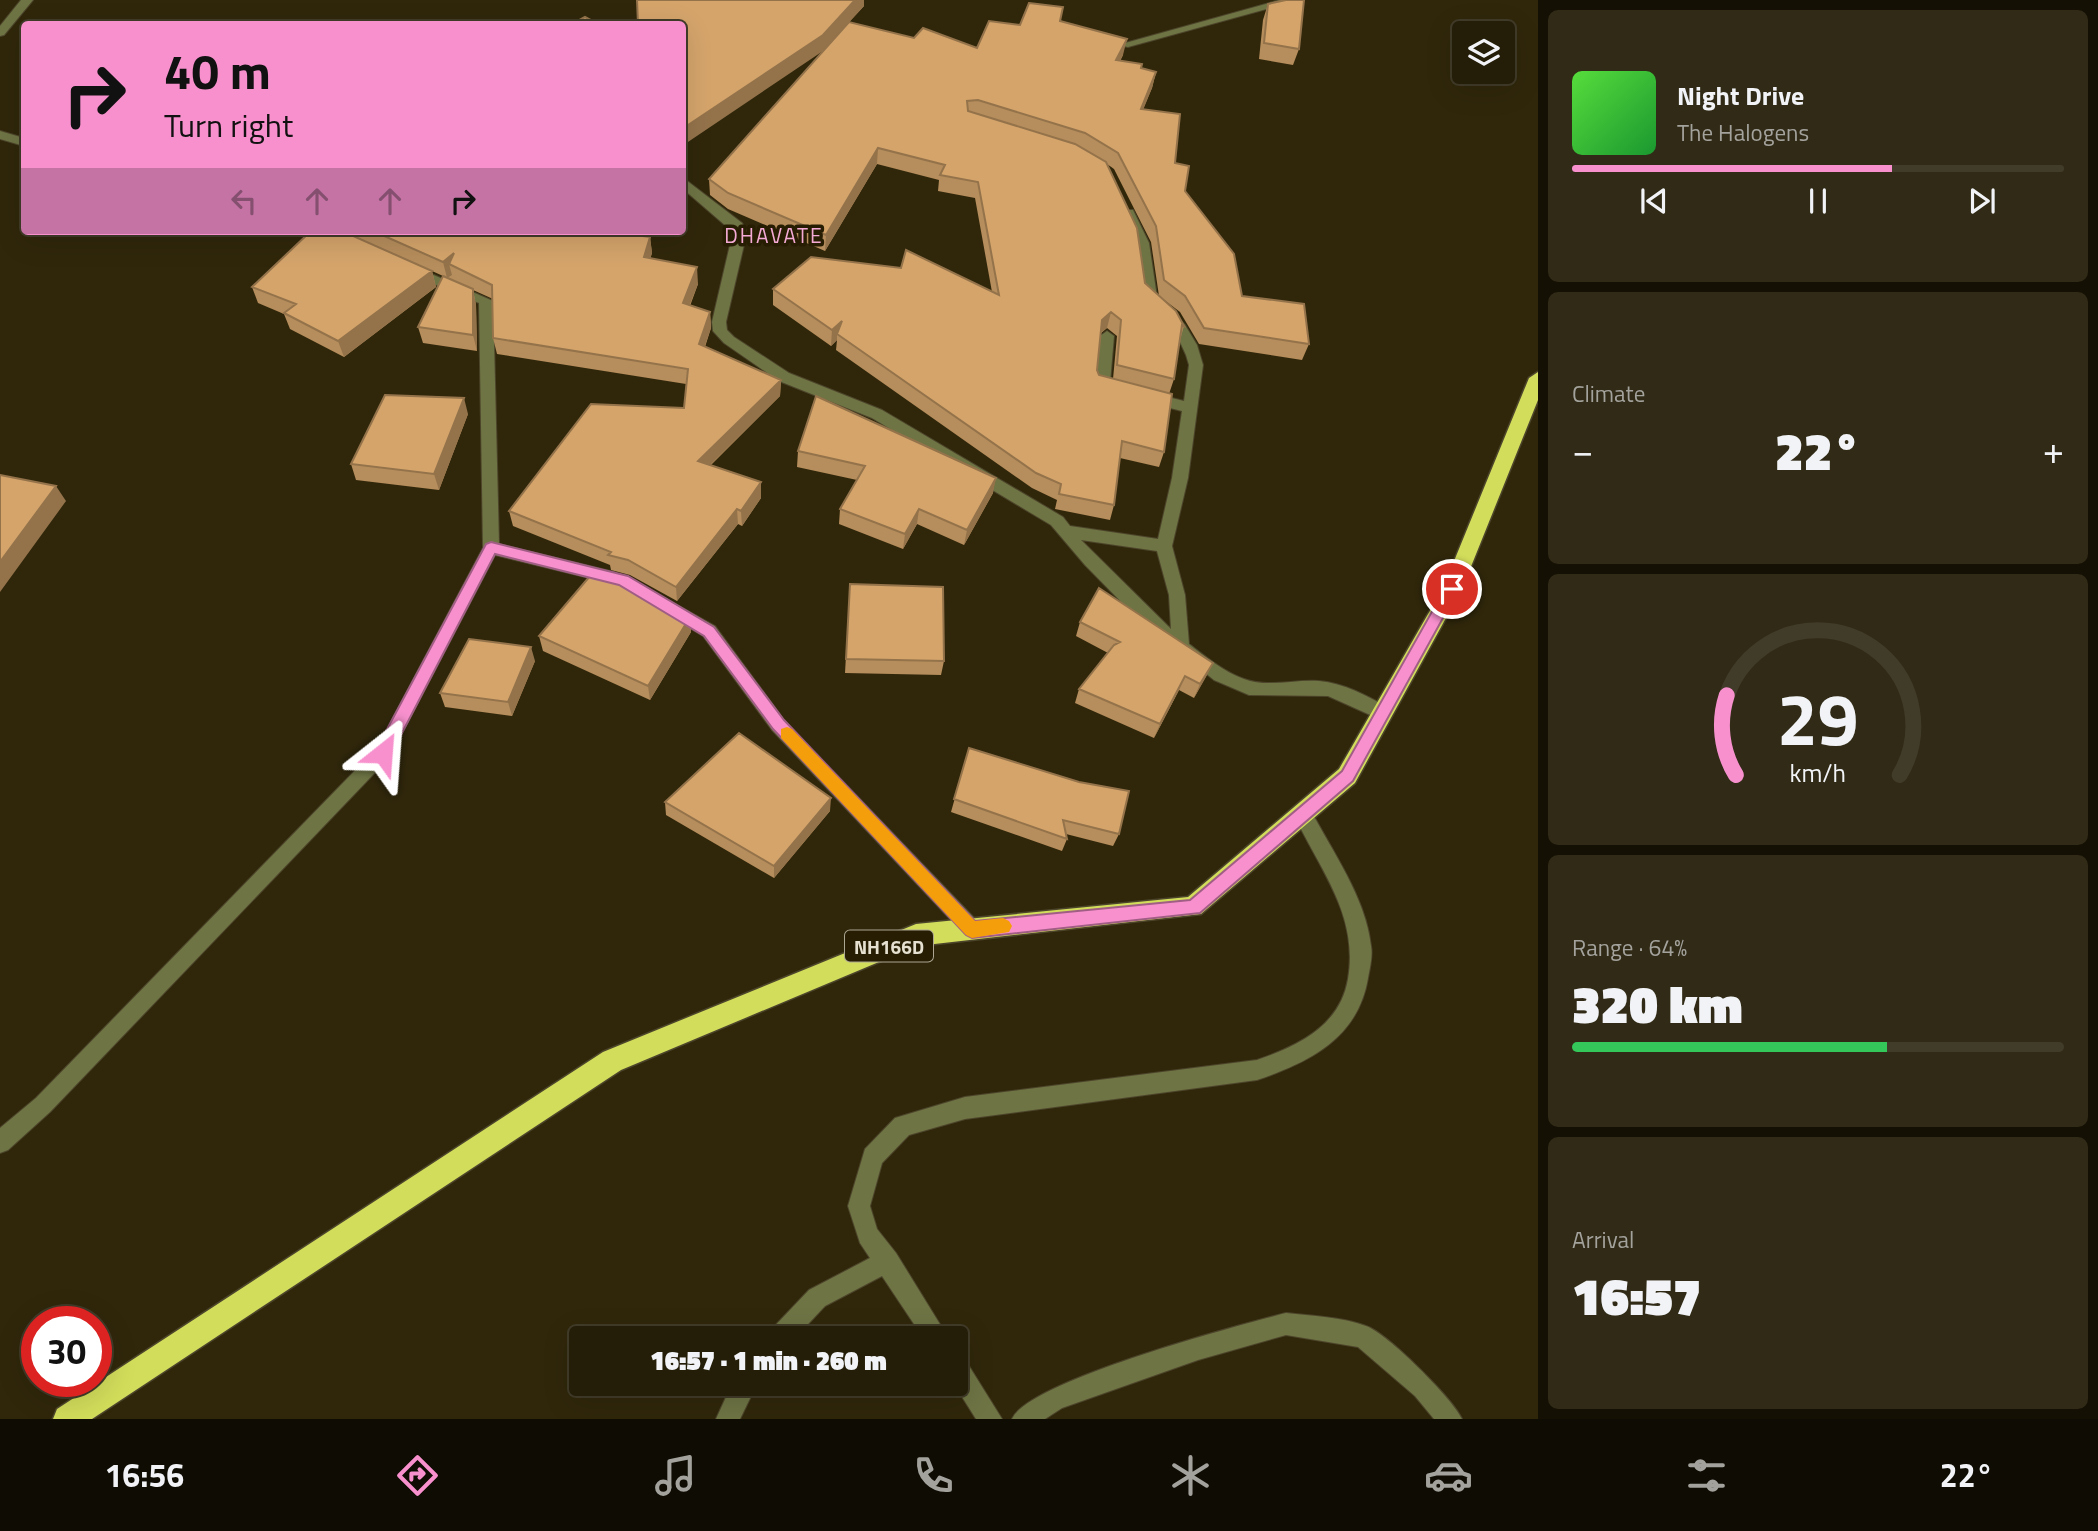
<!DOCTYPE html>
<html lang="en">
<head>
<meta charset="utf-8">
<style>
	body { margin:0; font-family:"Titillium Web",sans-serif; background:#302a16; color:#f1f3f6; height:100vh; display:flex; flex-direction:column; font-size:26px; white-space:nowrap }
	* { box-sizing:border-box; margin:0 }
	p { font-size:23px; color:#a3a29c }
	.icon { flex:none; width:38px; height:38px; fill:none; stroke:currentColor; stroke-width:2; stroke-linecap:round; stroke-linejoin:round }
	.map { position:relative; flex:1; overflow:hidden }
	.side { display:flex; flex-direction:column; gap:10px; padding:10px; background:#141004; width:560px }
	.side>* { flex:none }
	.hud { position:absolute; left:21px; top:21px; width:665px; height:214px; border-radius:7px; box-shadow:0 7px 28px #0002,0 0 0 2px #413b29; background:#f790cd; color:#111; overflow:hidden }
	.fabs { position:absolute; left:1452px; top:21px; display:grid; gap:14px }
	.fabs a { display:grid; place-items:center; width:63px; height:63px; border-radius:7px; background:#241d08; box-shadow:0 7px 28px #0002,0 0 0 2px #413b29; font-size:35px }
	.speed { position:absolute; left:21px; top:1306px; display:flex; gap:14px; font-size:35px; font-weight:700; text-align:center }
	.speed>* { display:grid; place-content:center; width:91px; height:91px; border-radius:50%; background:#241d08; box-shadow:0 7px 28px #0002,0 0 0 2px #413b29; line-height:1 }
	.speed .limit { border:10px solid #d22; background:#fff; color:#111 }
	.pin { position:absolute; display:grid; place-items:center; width:60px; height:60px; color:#fff; margin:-30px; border:4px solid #fff; border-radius:50%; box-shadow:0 2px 7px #0007 }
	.me { position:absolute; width:77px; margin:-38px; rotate:28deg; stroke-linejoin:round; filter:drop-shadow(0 0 5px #0008) }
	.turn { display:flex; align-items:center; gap:24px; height:147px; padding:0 28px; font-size:32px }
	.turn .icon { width:91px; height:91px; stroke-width:2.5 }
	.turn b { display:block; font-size:49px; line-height:60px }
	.lanes { display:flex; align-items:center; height:66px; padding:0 28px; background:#0003; justify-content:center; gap:35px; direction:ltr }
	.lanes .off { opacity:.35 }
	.big { font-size:52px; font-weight:800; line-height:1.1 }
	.side .widget { flex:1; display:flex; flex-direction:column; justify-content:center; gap:10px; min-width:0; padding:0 24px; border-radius:10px; background:#302a16 }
	.side .dial { align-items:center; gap:0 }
	.dial svg { height:182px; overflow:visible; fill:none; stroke:#413b29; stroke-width:7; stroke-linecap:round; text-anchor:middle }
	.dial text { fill:#f1f3f6; stroke:none }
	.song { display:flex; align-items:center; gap:21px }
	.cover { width:84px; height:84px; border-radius:10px; background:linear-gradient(135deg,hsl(110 70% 55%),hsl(130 70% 35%)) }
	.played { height:7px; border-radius:4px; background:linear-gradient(90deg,#f790cd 65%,#413b29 65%) }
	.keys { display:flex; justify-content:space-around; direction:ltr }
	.heat { display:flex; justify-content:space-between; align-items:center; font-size:38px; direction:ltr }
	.charge { height:10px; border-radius:5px; background:linear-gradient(90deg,#34c759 64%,#413b29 0) }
	.trip { position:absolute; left:569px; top:1326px; width:399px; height:70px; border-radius:7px; background:#241d08; box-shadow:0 7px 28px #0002,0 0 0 2px #413b29; font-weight:800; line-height:70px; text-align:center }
	.tab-bar { display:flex; height:112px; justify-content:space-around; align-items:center; background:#0e0c03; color:#a3a29c }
	.tab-bar .icon { width:49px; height:49px }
	.tab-bar .on { color:#f790cd }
	.tab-bar b { font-size:32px; color:#f1f3f6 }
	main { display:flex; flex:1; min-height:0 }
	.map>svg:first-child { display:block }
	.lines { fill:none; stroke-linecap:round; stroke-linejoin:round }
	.minor-casing { stroke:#4d452b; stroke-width:2 }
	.highway-casing { stroke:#4d452b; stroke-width:3 }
	.minor { fill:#6e7444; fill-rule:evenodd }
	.highway { fill:#d2dd5b; fill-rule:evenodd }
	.wall { fill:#b68d5c; fill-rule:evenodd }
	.shaded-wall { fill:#94734b }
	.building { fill:#d4a46b; stroke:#94734b; stroke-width:2 }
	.route { fill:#f790cd; stroke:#a15e85; stroke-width:2 }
	.slow { fill:#f59e0b }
	.labels { text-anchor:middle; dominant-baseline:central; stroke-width:7; stroke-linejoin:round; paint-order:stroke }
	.shield { fill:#261d03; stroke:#aca692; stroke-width:2 }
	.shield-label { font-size:19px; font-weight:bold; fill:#e5e0d0 }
	.far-quarter-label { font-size:21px; letter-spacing:2px; fill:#f4aad4; stroke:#261d03 }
</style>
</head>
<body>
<main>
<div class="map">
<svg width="1538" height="1419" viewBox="0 0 1538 1419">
	<rect width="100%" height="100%" fill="#30270b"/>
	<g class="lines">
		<defs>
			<path id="minor" d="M 21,0 L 33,0 L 4,35 L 0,36 L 0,26 Z
				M 1280,0 L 1299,0 L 1128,47 L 1118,45 Z
				M 0,131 L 24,138 L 24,146 L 0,139 Z
				M 682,177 L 742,223 L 747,232 L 726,322 L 727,330 L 734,337 L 789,373 L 882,410 L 1063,517 L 1070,526 L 1158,539 L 1172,478 L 1182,411 L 1142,401 L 1140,397 L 1147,392 L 1184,401 L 1189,365 L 1186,355 L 1175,331 L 1143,299 L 1135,243 L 1121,213 L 1123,210 L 1133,210 L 1149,243 L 1157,297 L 1185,325 L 1197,345 L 1203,365 L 1188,478 L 1172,546 L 1185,595 L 1189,644 C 1206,657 1224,672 1244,679 C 1267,688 1295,679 1319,681 C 1344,683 1367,696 1389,708 L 1392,713 L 1389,718 L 1377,718 L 1328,696 L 1249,695 L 1214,680 L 1136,617 L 1085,565 L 1051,525 L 872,418 L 779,381 L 724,343 L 713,331 L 712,322 L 733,232 L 682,188 ZM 1081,540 L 1157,551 L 1169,595 L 1171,629 Z
				M 411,265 L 493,301 L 499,544 L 614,572 L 622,578 L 614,584 L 495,555 L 389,758 L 50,1112 L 8,1150 L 0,1153 L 0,1128 L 36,1098 L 377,748 L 483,548 L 479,303 L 406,272 L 406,266 Z
				M 1107,331 L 1114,336 L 1110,383 L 1120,389 L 1113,394 L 1097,390 L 1095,386 L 1100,336 Z
				M 645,587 L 715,626 L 784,720 L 979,923 L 982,929 L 979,935 L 972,938 L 965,935 L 772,730 L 703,636 L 639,598 L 637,593 Z
				M 1303,807 L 1310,809 C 1332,851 1366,898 1371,946 C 1373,956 1370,967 1368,978 C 1358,1038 1310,1062 1257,1080 L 965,1119 L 909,1135 L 882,1163 L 870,1206 L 877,1229 L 896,1253 L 949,1339 L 924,1339 L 882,1276 L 825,1306 L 794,1339 L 767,1339 L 770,1331 L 809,1290 L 870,1258 L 860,1243 L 848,1206 L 865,1149 L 895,1118 L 965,1097 L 1257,1060 C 1298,1046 1340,1026 1348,979 C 1359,915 1320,870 1294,815 L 1296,809 Z
				M 1286,1313 C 1312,1316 1342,1317 1366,1326 C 1387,1333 1453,1399 1462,1419 L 1434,1419 L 1415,1396 L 1358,1347 L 1286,1335 L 1198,1360 L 1062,1408 L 1045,1419 L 1012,1419 C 1028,1381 1239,1325 1286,1313 Z
				M 956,1354 L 964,1358 L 1002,1419 L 976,1419 L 954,1384 Z
				M 732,1384 L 757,1384 L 740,1419 L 716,1419 Z"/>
			<path id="highway" d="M 1538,372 L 1538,400 L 1462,589 L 1355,783 L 1201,914 L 917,946 L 621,1070 L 92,1419 L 53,1419 L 57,1409 L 603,1052 L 916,924 L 1188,897 L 1339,769 L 1443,588 L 1529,378 Z"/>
		</defs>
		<use href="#minor" class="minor-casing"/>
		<use href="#highway" class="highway-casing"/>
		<use href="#minor" class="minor"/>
		<use href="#highway" class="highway"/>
	</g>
	<path class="wall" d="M 637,0 L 864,0 L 864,6 L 849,22 L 914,38 L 977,48 L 1020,25 L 1061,21 L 1123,55 L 1120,61 L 1156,72 L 1152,88 L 1143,109 L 1175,163 L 1185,191 L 1242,296 L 1309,344 L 1302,360 L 1199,344 L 1180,312 L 1159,296 L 1151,242 L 1114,169 L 1107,164 L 1145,283 L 1184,326 L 1180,340 L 1174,379 L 1169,394 L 1164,452 L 1159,467 L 1120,458 L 1114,505 L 1110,520 L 1055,509 L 1057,500 L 1032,488 L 836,350 L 837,340 L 831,346 L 773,305 L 773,289 L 992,292 L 975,198 L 938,191 L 939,180 L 877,164 L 825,251 L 728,209 L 710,195 L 709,179 L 841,31 ZM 1107,328 L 1117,336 L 1113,379 L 1099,375 L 1097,370 L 1100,334 Z
		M 1268,4 L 1299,49 L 1293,65 L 1259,59 L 1263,20 Z
		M 311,231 L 603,231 L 650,237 L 652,253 L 650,259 L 698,284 L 690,306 L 710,312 L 711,328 L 705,347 L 781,380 L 780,396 L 711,465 L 761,482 L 761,498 L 742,526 L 738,524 L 677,601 L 630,575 L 611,570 L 610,565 L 513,526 L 509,511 L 684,408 L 686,384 L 497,354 L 493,338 L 493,299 L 473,290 L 476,305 L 477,351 L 423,343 L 418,327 L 443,276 L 432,271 L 436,287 L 344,357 L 290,329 L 284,314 L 258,303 L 252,287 Z
		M 468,414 L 439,490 L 356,480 L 351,464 Z
		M 798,451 L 993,493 L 964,545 L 917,524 L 903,549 L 839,524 L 840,509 L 857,480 L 797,467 Z
		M 850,584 L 944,661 L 941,675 L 845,673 Z
		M 664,608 L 690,617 L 691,632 L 650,700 L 543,651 L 539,636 Z
		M 1080,622 L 1213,663 L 1194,698 L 1179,690 L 1154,738 L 1075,703 L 1079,689 L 1108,653 L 1076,636 Z
		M 535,661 L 512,716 L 445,707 L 440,693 Z
		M 969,748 L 1119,834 L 1113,846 L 1066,834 L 1067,839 L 1062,851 L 951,812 Z
		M 665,802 L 830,811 L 774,878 L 666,815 Z"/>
	<path class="shaded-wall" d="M 855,0 L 864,0 L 864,6 L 823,51 L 682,146 L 682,129 Z
		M 1127,39 L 1123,55 L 1112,76 L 1116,60 Z
		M 1156,72 L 1152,88 L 1137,125 L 1141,109 Z
		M 878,148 L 877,164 L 825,251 L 826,235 Z
		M 650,237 L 652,253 L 646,274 L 644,257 Z
		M 454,253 L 449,264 L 452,275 L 447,278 L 443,262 Z
		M 697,267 L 698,284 L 684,319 L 683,303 Z
		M 432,271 L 436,287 L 344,357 L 338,341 Z
		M 473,289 L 476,305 L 477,351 L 473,335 Z
		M 710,312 L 711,328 L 700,360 L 699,344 Z
		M 1111,312 L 1107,328 L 1097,336 L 1102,320 Z
		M 842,321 L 837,334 L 837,340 L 831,346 L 832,330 Z
		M 781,380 L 780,396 L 699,476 L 698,461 Z
		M 464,398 L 468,414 L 439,490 L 434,474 Z
		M 996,478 L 993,493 L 964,545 L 967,530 Z
		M 761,482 L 761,498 L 742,526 L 741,511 Z
		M 56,486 L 66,501 L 0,592 L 0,562 Z
		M 737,509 L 738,524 L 677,601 L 676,587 Z
		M 919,509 L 917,524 L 903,549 L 905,534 Z
		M 690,617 L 691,632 L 650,700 L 648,686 Z
		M 531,647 L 535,661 L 512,716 L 508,702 Z
		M 1213,663 L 1206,677 L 1194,698 L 1200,684 Z
		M 1185,676 L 1179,690 L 1154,738 L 1160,724 Z
		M 831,798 L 830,811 L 774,878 L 774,866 Z"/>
	<path class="building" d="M 637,0 L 855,0 L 823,35 L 682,129 L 682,24 L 638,24 Z
		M 1286,0 L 1304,0 L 1299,49 L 1264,43 L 1268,4 Z
		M 1029,3 L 1063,7 L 1060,21 L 1127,39 L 1116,60 L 1142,64 L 1141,68 L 1156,72 L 1141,109 L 1180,114 L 1175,163 L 1189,166 L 1185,191 L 1234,254 L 1242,296 L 1304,304 L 1309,344 L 1204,328 L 1185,296 L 1164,280 L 1156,226 L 1118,153 L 1085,133 L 978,100 L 967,101 L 968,111 L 1075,144 L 1106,162 L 1137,228 L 1145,283 L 1176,311 L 1184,326 L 1182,325 L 1174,379 L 1117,365 L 1121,320 L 1111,312 L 1102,320 L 1097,370 L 1099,375 L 1172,394 L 1164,452 L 1122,441 L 1114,505 L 1059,494 L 1061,484 L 1036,473 L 837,334 L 842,321 L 832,330 L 773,289 L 811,257 L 901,268 L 906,250 L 999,295 L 978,182 L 940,175 L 945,165 L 878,148 L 826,235 L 728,193 L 709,179 L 849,22 L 914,38 L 923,28 L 977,48 L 989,21 L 1020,25 Z
		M 585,17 L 598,24 L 572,24 Z
		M 311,231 L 342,231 L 432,271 L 338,341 L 284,313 L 296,304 L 252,287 Z
		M 373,231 L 604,231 L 650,237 L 644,257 L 697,267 L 683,303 L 710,312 L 699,344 L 781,380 L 698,461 L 761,482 L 741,511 L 737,509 L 676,587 L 628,560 L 608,555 L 611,552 L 509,511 L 591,404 L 684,408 L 688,369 L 493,338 L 492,285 L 449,264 L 454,253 L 443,262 Z
		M 443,276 L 473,289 L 473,335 L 418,327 Z
		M 385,395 L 464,398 L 434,474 L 351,464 Z
		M 816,396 L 996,478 L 967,530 L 919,509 L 905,534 L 840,509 L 865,466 L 798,451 Z
		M 0,475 L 56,486 L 0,562 Z
		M 596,569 L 615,574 L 664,602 L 660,607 L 690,617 L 648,686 L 539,636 Z
		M 850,584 L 943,587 L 944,661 L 846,659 Z
		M 1099,588 L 1213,663 L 1200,684 L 1185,676 L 1160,724 L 1079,689 L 1114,645 L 1120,642 L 1080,622 Z
		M 469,639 L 531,647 L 508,702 L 440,693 Z
		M 739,733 L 831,798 L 774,866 L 665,802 Z
		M 969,748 L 1079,782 L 1129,791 L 1119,834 L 1063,820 L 1067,839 L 954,799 Z"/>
	<path class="route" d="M 491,542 L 628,576 L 714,627 L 784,720 L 975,921 L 1190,900 L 1342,771 L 1447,585 L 1452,583 L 1459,589 L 1353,781 L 1200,913 L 972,938 L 966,935 L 773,729 L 704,636 L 619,585 L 495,554 L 389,758 L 377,758 L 377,748 L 486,544 Z"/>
	<path class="slow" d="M 787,727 L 792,729 L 975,921 L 1003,918 L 1009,921 L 1012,926 L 1009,932 L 972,938 L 966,935 L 781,738 L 781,729 Z"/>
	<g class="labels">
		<rect class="shield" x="845" y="930.5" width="88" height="31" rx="5"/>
		<g class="shield-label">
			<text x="889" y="946">NH166D</text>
		</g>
		<g class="far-quarter-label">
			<text x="774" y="235">DHAVATE</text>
		</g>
	</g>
</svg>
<div class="fabs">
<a><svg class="icon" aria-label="layers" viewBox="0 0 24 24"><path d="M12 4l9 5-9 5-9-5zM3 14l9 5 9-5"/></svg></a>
</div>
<div class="speed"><div class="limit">30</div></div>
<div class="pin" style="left:1452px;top:589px;background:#d93025"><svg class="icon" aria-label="arrive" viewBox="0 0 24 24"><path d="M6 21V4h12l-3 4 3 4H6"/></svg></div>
<svg class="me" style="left:383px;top:753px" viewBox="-20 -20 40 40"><path d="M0-17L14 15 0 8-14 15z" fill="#f790cd" stroke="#fff" stroke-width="4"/></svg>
<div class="trip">16:57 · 1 min · 260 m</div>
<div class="hud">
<div class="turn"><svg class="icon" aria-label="right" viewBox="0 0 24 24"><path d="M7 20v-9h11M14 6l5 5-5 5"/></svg><div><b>40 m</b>Turn right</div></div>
<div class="lanes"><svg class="icon off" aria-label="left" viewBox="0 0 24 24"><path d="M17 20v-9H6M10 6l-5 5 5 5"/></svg><svg class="icon off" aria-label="ahead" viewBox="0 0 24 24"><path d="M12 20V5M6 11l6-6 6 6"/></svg><svg class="icon off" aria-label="ahead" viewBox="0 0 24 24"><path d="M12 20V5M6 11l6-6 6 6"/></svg><svg class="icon" aria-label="right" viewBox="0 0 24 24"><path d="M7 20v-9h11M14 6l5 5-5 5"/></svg></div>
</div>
</div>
<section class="side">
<div class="widget">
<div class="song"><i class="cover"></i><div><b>Night Drive</b><p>The Halogens</p></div></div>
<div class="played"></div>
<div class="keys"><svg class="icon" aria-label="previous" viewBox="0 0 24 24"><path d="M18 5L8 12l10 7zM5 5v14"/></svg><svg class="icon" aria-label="pause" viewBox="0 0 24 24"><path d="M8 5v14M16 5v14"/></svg><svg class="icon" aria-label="next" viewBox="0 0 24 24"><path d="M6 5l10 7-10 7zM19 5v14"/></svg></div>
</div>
<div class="widget"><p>Climate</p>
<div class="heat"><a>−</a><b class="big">22°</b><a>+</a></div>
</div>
<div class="widget dial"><svg viewBox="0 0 100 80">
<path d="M14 69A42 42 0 1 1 86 69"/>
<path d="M14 69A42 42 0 0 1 10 34" stroke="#f790cd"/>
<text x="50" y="56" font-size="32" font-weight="700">29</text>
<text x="50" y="72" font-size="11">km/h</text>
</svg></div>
<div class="widget"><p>Range · 64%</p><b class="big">320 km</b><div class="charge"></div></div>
<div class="widget"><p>Arrival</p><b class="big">16:57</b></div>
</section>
</main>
<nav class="tab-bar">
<b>16:56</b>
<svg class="icon on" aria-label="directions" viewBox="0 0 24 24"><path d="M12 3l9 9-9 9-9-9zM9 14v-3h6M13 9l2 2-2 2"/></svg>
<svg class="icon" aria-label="music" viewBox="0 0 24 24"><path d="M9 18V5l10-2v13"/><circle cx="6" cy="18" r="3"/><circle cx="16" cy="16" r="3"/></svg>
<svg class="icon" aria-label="phone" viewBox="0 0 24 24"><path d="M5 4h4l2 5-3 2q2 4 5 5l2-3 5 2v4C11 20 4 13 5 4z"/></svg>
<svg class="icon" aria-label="climate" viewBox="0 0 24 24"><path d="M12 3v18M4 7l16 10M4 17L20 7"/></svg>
<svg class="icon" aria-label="car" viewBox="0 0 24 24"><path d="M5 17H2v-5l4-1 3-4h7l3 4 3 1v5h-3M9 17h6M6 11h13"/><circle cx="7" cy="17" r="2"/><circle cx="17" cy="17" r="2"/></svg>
<svg class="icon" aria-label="filters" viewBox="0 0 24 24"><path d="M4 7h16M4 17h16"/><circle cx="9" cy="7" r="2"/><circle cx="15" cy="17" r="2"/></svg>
<b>22°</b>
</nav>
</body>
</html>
